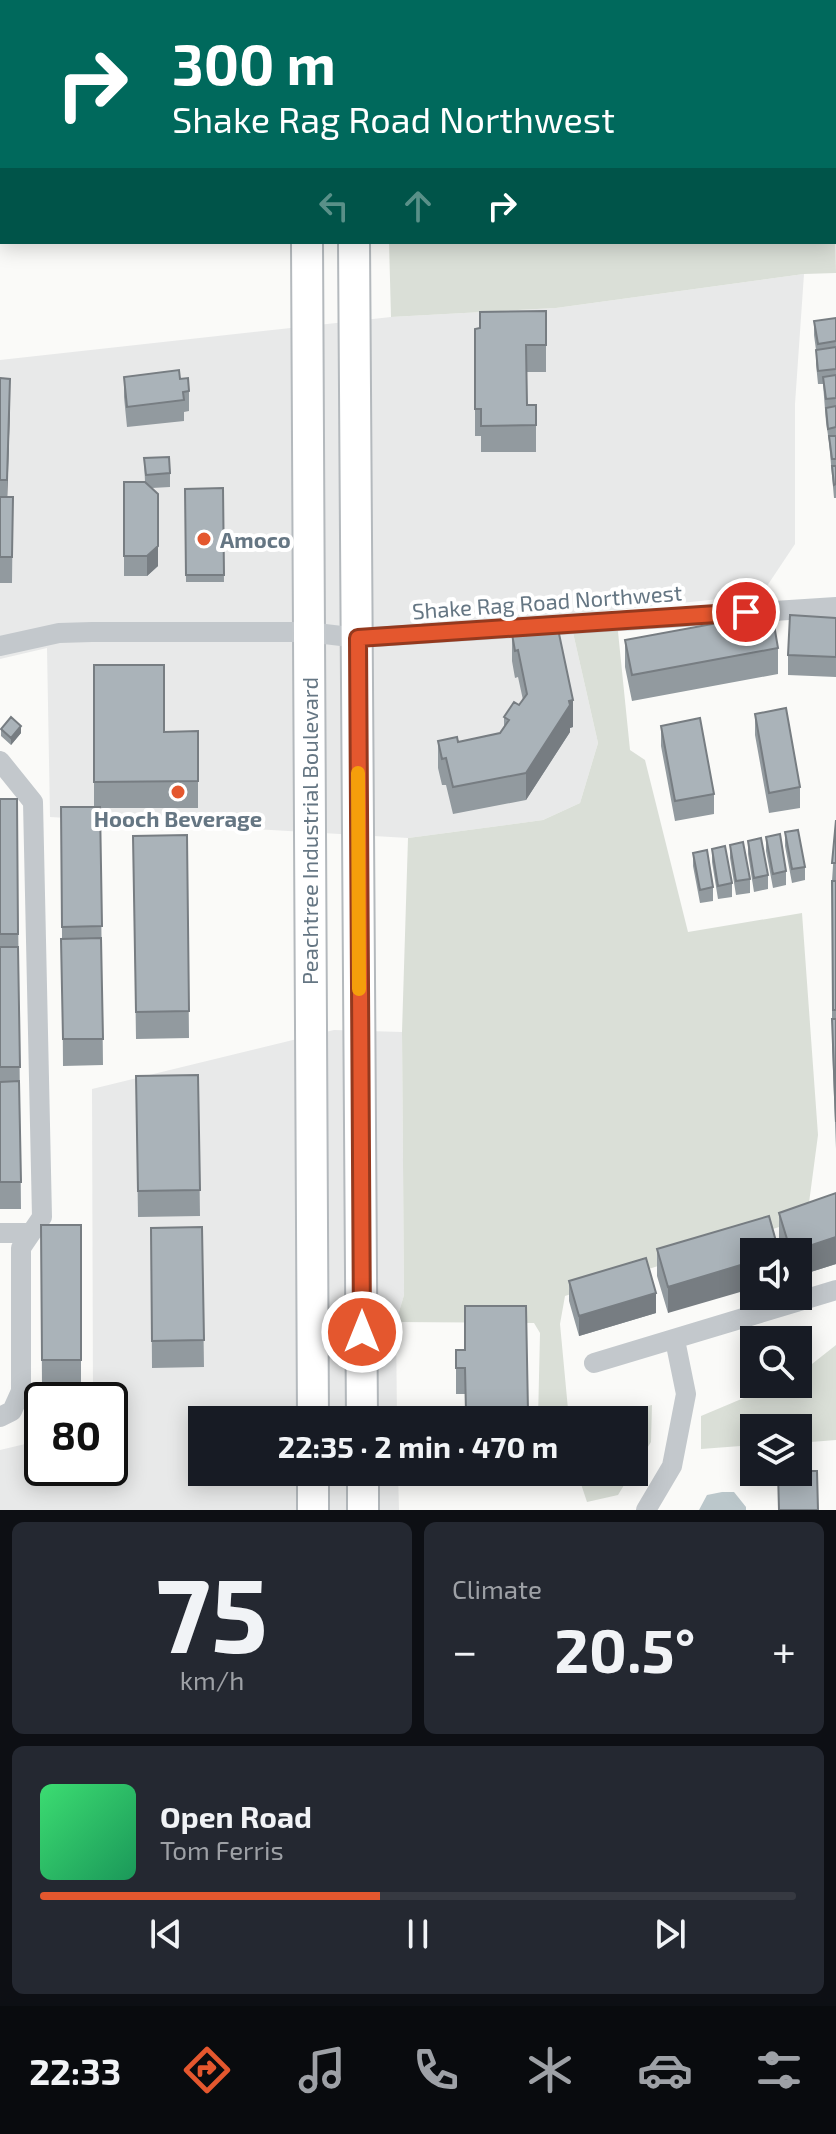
<!DOCTYPE html>
<html lang="en">
<head>
<meta charset="utf-8">
<style>
	body { margin:0; font-family:"Exo 2",sans-serif; background:#242831; color:#f1f3f6; height:100vh; display:flex; flex-direction:column; font-size:30px; white-space:nowrap }
	* { box-sizing:border-box; margin:0 }
	p { font-size:26px; color:#9ea1a6 }
	.icon { flex:none; width:44px; height:44px; fill:none; stroke:currentColor; stroke-width:2; stroke-linecap:round; stroke-linejoin:round }
	.map { position:relative; height:1510px; overflow:hidden }
	.sheet { display:flex; flex-direction:column; gap:12px; padding:12px; background:#0d0f14; flex:1 }
	.sheet>* { flex:none }
	.hud { position:absolute; left:0px; top:0px; width:836px; height:244px; box-shadow:0 4px 20px #0003; background:#00695c; color:#fff; overflow:hidden }
	.controls { position:absolute; left:740px; top:1238px; display:grid; gap:16px }
	.controls a { display:grid; place-items:center; width:72px; height:72px; border-radius:0px; background:#171b24; box-shadow:0 4px 20px #0003; font-size:40px }
	.speed { position:absolute; left:24px; top:1382px; display:flex; gap:16px; font-size:40px; font-weight:700; text-align:center }
	.speed>* { display:grid; place-content:center; width:104px; height:104px; border-radius:50%; background:#171b24; box-shadow:0 4px 20px #0003; line-height:1 }
	.speed .limit { border:4px solid #111; border-radius:12px; background:#fff; color:#111 }
	.pin { position:absolute; display:grid; place-items:center; width:68px; height:68px; color:#fff; margin:-34px; border:4px solid #fff; border-radius:50%; box-shadow:0 2px 8px #0007 }
	.me { position:absolute; width:88px; margin:-44px; rotate:0deg; stroke-linejoin:round; filter:drop-shadow(0 0 6px #0008) }
	.turn { display:flex; align-items:center; gap:28px; height:168px; padding:0 40px; font-size:36px }
	.turn .icon { width:104px; height:104px; stroke-width:2.5 }
	.turn b { display:block; font-size:56px; line-height:68px }
	.lanes { display:flex; align-items:center; height:76px; padding:0 40px; background:#0003; justify-content:center; gap:40px; direction:ltr }
	.lanes .off { opacity:.35 }
	.big { font-size:60px; font-weight:700; line-height:1.1 }
	.sheet .card { flex:1; display:flex; flex-direction:column; justify-content:center; gap:12px; min-width:0; padding:0 28px; border-radius:12px; background:#242831 }
	.sheet .dial { align-items:center; gap:0 }
	.dial b { font-size:104px; line-height:1 }
	.song { display:flex; align-items:center; gap:24px }
	.cover { width:96px; height:96px; border-radius:12px; background:linear-gradient(135deg,hsl(140 70% 55%),hsl(150 70% 35%)) }
	.played { height:8px; border-radius:4px; background:linear-gradient(90deg,#e4572e 45%,#363941 45%) }
	.keys { display:flex; justify-content:space-around; direction:ltr }
	.heat { display:flex; justify-content:space-between; align-items:center; font-size:44px; direction:ltr }
	.sheet .tiles { flex:1; display:grid; gap:12px; grid-template-columns:1fr 1fr }
	.card:last-child { grid-column:span 2 }
	.trip { position:absolute; left:188px; top:1406px; width:460px; height:80px; border-radius:0px; background:#171b24; box-shadow:0 4px 20px #0003; font-weight:700; line-height:80px; text-align:center }
	.tabs { display:flex; height:128px; justify-content:space-around; align-items:center; background:#090b0e; color:#9ea1a6 }
	.tabs .icon { width:56px; height:56px }
	.tabs .on { color:#e4572e }
	.tabs b { font-size:36px; color:#f1f3f6 }
	.map>svg:first-child { display:block }
	.built { fill:#e8e9e9 }
	.green { fill:#dadfd7 }
	.water { fill:#bbc7cb }
	.lines { fill:none; stroke-linecap:round; stroke-linejoin:round }
	.highway-casing { stroke:#b4b9bd; stroke-width:34 }
	.minor { stroke:#c3c8cc; stroke-width:20 }
	.highway { stroke:#fff; stroke-width:30 }
	.wall { fill:#929a9f }
	.shaded-wall { fill:#777d82 }
	.building { fill:#aab3b9; stroke:#777d82; stroke-width:2 }
	.route-casing { stroke:#94391e; stroke-width:20 }
	.route { stroke:#e4572e; stroke-width:14 }
	.slow { stroke:#f59e0b; stroke-width:14 }
	.poi-dot { fill:#e4572e; stroke:#fff; stroke-width:3 }
	.labels { text-anchor:middle; dominant-baseline:central; stroke-width:8; stroke-linejoin:round; paint-order:stroke }
	.poi-label { font-size:22px; font-weight:bold; fill:#657683; stroke:#fff; text-anchor:start }
	.street-label { font-size:22px; fill:#657683; stroke:#fff }
</style>
</head>
<body>
<div class="map">
<svg width="836" height="1510" viewBox="0 0 836 1510">
	<rect width="100%" height="100%" fill="#fafaf8"/>
	<path class="built" d="M 804,274 L 795,404 L 795,544 L 767,586 L 728,598 L 569,615 L 598,743 L 580,803 L 543,820 L 408,838 L 50,817 L 47,648 L 0,659 L 0,360 L 391,317 L 556,308 Z
		M 334,1030 L 402,1032 L 404,1295 L 396,1322 L 397,1420 L 202,1420 L 202,1472 L 398,1472 L 399,1510 L 0,1510 L 0,1450 L 42,1440 L 42,1468 L 110,1468 L 110,1400 L 93,1400 L 92,1089 Z"/>
	<path class="green" d="M 834,183 L 836,273 L 804,274 L 556,308 L 391,317 L 389,242 L 834,242 Z
		M 616,612 L 630,750 L 645,760 L 688,932 L 802,913 L 818,1135 L 807,1218 L 565,1296 L 560,1324 L 569,1420 L 538,1420 L 540,1333 L 534,1323 L 396,1322 L 404,1295 L 402,1032 L 408,838 L 543,820 L 580,803 L 598,743 L 569,615 Z
		M 836,1345 L 836,1440 L 798,1443 L 798,1428 L 754,1428 L 754,1445 L 701,1449 L 701,1416 L 777,1384 L 798,1384 L 798,1375 Z
		M 652,1405 L 651,1442 L 634,1469 L 634,1420 L 584,1420 Z
		M 577,1472 L 632,1472 L 618,1495 L 587,1502 Z"/>
	<path class="water" d="M 722,1492 L 734,1492 L 746,1507 L 746,1510 L 699,1510 L 707,1495 Z"/>
	<g class="lines">
		<defs>
			<path id="highway" d="M 306,2 L 306,0
				M 354,2 L 354,0
				M 307,242 L 313,1420
				M 354,242 L 362,1420
				M 313,1472 L 313,1510
				M 363,1472 L 363,1510"/>
		</defs>
		<use href="#highway" class="highway-casing"/>
		<path class="minor" d="M 0,646 L 59,633 L 92,632 L 308,632 L 358,638 L 836,607
			M 0,761 L 33,802 L 42,1217 L 21,1248 L 21,1391 L 12,1411 L 0,1417
			M 0,1233 L 31,1233
			M 594,1363 L 836,1290
			M 646,1510 L 672,1466 L 686,1394 L 675,1340"/>
		<use href="#highway" class="highway"/>
	</g>
	<path class="wall" d="M 546,311 L 546,372 L 526,372 L 527,405 L 536,405 L 536,452 L 481,452 L 481,436 L 475,436 L 475,329 L 480,328 Z
		M 836,318 L 836,498 L 834,498 L 829,442 L 826,422 L 823,384 L 818,384 L 816,364 L 816,350 L 814,335 L 814,321 Z
		M 124,377 L 180,379 L 189,391 L 189,411 L 184,412 L 184,421 L 127,427 L 124,397 Z
		M 0,378 L 10,405 L 7,497 L 13,497 L 12,583 L 0,583 Z
		M 144,458 L 170,473 L 170,487 L 152,488 L 158,566 L 147,576 L 124,576 L 124,482 L 145,482 Z
		M 223,488 L 224,582 L 186,582 L 185,489 Z
		M 836,618 L 836,677 L 788,675 L 788,655 Z
		M 512,634 L 527,635 L 573,727 L 570,728 L 570,732 L 526,800 L 453,814 L 446,785 L 442,785 L 438,768 L 438,741 L 458,742 L 500,733 L 504,727 L 504,717 L 519,705 L 523,700 L 518,677 L 515,678 L 512,661 Z
		M 625,640 L 778,648 L 778,674 L 632,701 L 625,667 Z
		M 94,665 L 164,732 L 198,731 L 198,808 L 100,808 L 103,1065 L 63,1066 L 61,807 L 94,807 Z
		M 755,714 L 800,787 L 800,808 L 769,813 L 755,735 Z
		M 661,726 L 714,794 L 714,814 L 675,821 L 661,746 Z
		M 1,729 L 21,733 L 11,745 L 1,736 Z
		M 0,799 L 17,799 L 21,1209 L 0,1209 Z
		M 836,820 L 836,1149 L 832,1046 L 832,881 Z
		M 785,832 L 805,867 L 805,880 L 792,883 L 785,846 Z
		M 187,835 L 189,1038 L 136,1039 L 133,836 Z
		M 766,837 L 786,871 L 786,885 L 773,888 L 766,851 Z
		M 748,841 L 768,875 L 768,889 L 754,892 L 748,854 Z
		M 730,845 L 750,879 L 750,893 L 736,895 L 730,858 Z
		M 712,849 L 732,883 L 732,897 L 718,899 L 712,862 Z
		M 693,853 L 713,887 L 713,901 L 700,903 L 693,866 Z
		M 198,1075 L 200,1216 L 138,1217 L 136,1076 Z
		M 836,1193 L 836,1264 L 798,1276 L 798,1252 L 783,1252 L 779,1239 L 779,1213 Z
		M 769,1216 L 668,1313 L 657,1276 L 657,1249 Z
		M 41,1225 L 81,1225 L 81,1387 L 42,1387 Z
		M 202,1227 L 204,1367 L 152,1368 L 151,1228 Z
		M 569,1281 L 656,1313 L 579,1336 L 569,1301 Z
		M 526,1306 L 528,1420 L 466,1420 L 465,1394 L 456,1394 L 456,1350 L 465,1350 Z"/>
	<path class="shaded-wall" d="M 10,379 L 10,405 L 7,507 L 7,480 Z
		M 158,546 L 158,566 L 147,576 L 147,556 Z
		M 573,700 L 573,727 L 570,728 L 570,732 L 526,800 L 526,773 L 569,701 Z
		M 21,726 L 21,733 L 11,745 L 11,738 Z
		M 836,1237 L 836,1264 L 798,1276 L 798,1252 L 791,1252 Z
		M 754,1261 L 754,1288 L 668,1313 L 668,1287 Z
		M 656,1293 L 656,1313 L 579,1336 L 579,1316 Z"/>
	<path class="building" d="M 546,311 L 546,345 L 526,345 L 527,405 L 536,405 L 536,425 L 481,426 L 481,409 L 475,409 L 475,329 L 480,328 L 480,312 Z
		M 836,318 L 836,341 L 818,344 L 814,321 Z
		M 836,347 L 836,369 L 818,371 L 816,350 Z
		M 179,370 L 180,379 L 188,378 L 189,391 L 183,392 L 184,400 L 127,407 L 124,377 Z
		M 836,375 L 836,398 L 826,399 L 823,377 Z
		M 0,378 L 10,379 L 7,480 L 0,480 Z
		M 836,406 L 836,427 L 828,429 L 826,408 Z
		M 829,436 L 836,436 L 836,459 L 832,459 Z
		M 169,457 L 170,473 L 146,475 L 144,458 Z
		M 832,466 L 836,466 L 836,484 L 834,485 Z
		M 124,482 L 145,482 L 158,494 L 158,546 L 147,556 L 124,556 Z
		M 223,488 L 224,575 L 186,575 L 185,489 Z
		M 0,497 L 13,497 L 12,557 L 0,557 Z
		M 772,613 L 778,648 L 632,675 L 625,640 Z
		M 790,615 L 836,618 L 836,657 L 788,655 Z
		M 558,629 L 573,700 L 569,701 L 570,705 L 526,773 L 453,787 L 446,758 L 442,759 L 438,741 L 457,737 L 458,742 L 500,733 L 509,720 L 504,717 L 514,702 L 519,705 L 527,694 L 518,650 L 515,651 L 512,634 L 527,631 L 527,635 Z
		M 94,665 L 164,665 L 164,732 L 198,731 L 198,781 L 94,782 Z
		M 786,708 L 800,787 L 769,793 L 755,714 Z
		M 11,717 L 21,726 L 11,738 L 1,729 Z
		M 700,718 L 714,794 L 675,801 L 661,726 Z
		M 0,799 L 17,799 L 18,934 L 0,934 Z
		M 61,807 L 100,807 L 102,926 L 62,927 Z
		M 836,820 L 836,863 L 832,863 Z
		M 798,830 L 805,867 L 792,869 L 785,832 Z
		M 780,834 L 786,871 L 773,874 L 766,837 Z
		M 187,835 L 189,1011 L 136,1012 L 133,836 Z
		M 761,838 L 768,875 L 754,878 L 748,841 Z
		M 743,842 L 750,879 L 736,881 L 730,845 Z
		M 725,846 L 732,883 L 718,886 L 712,849 Z
		M 707,850 L 713,887 L 700,890 L 693,853 Z
		M 832,881 L 836,881 L 836,1010 L 833,1010 Z
		M 101,938 L 103,1039 L 63,1039 L 61,939 Z
		M 0,947 L 18,947 L 20,1067 L 0,1067 Z
		M 832,1019 L 836,1019 L 836,1122 Z
		M 198,1075 L 200,1190 L 138,1191 L 136,1076 Z
		M 19,1081 L 21,1182 L 0,1182 L 0,1082 Z
		M 836,1193 L 836,1237 L 791,1252 L 779,1213 Z
		M 769,1216 L 779,1252 L 754,1252 L 754,1261 L 668,1287 L 657,1249 Z
		M 41,1225 L 81,1225 L 81,1360 L 42,1360 Z
		M 202,1227 L 204,1340 L 152,1341 L 151,1228 Z
		M 646,1258 L 656,1293 L 579,1316 L 569,1281 Z
		M 465,1306 L 526,1306 L 528,1412 L 466,1412 L 465,1368 L 456,1368 L 456,1350 L 465,1350 Z
		M 798,1471 L 817,1471 L 818,1510 L 779,1510 L 778,1472 Z"/>
	<g class="lines">
		<defs>
			<path id="route" d="M 362,1332 L 358,638 L 746,612"/>
		</defs>
		<use href="#route" class="route-casing"/>
		<use href="#route" class="route"/>
		<path class="slow" d="M 358,773 L 359,989"/>
	</g>
	<g class="poi-dot">
		<circle cx="204" cy="539" r="8"/>
		<circle cx="178" cy="792" r="8"/>
	</g>
	<g class="labels">
		<g class="poi-label">
			<text x="220" y="539">Amoco</text>
			<text x="178" y="818" text-anchor="middle">Hooch Beverage</text>
		</g>
		<g class="street-label">
			<text transform="translate(547 601) rotate(-4)">Shake Rag Road Northwest</text>
			<text transform="translate(309 831) rotate(-90)">Peachtree Industrial Boulevard</text>
		</g>
	</g>
</svg>
<div class="controls">
<a><svg class="icon" aria-label="sound" viewBox="0 0 24 24"><path d="M4 9h4l5-4v14l-5-4H4zM17 9q2 3 0 6"/></svg></a>
<a><svg class="icon" aria-label="search" viewBox="0 0 24 24"><circle cx="10" cy="10" r="6"/><path d="M15 15l6 6"/></svg></a>
<a><svg class="icon" aria-label="layers" viewBox="0 0 24 24"><path d="M12 4l9 5-9 5-9-5zM3 14l9 5 9-5"/></svg></a>
</div>
<div class="speed"><div class="limit">80</div></div>
<div class="pin" style="left:746px;top:612px;background:#d93025"><svg class="icon" aria-label="arrive" viewBox="0 0 24 24"><path d="M6 21V4h12l-3 4 3 4H6"/></svg></div>
<svg class="me" style="left:362px;top:1332px" viewBox="-20 -20 40 40"><circle r="17" fill="#e4572e" stroke="#fff" stroke-width="3"/><path d="M0-11L8 9 0 5-8 9z" fill="#fff"/></svg>
<div class="trip">22:35 · 2 min · 470 m</div>
<div class="hud">
<div class="turn"><svg class="icon" aria-label="right" viewBox="0 0 24 24"><path d="M7 20v-9h11M14 6l5 5-5 5"/></svg><div><b>300 m</b>Shake Rag Road Northwest</div></div>
<div class="lanes"><svg class="icon off" aria-label="left" viewBox="0 0 24 24"><path d="M17 20v-9H6M10 6l-5 5 5 5"/></svg><svg class="icon off" aria-label="ahead" viewBox="0 0 24 24"><path d="M12 20V5M6 11l6-6 6 6"/></svg><svg class="icon" aria-label="right" viewBox="0 0 24 24"><path d="M7 20v-9h11M14 6l5 5-5 5"/></svg></div>
</div>
</div>
<section class="sheet">
<div class="tiles">
<div class="card dial"><b>75</b><p>km/h</p></div>
<div class="card"><p>Climate</p>
<div class="heat"><a>−</a><b class="big">20.5°</b><a>+</a></div>
</div>
<div class="card">
<div class="song"><i class="cover"></i><div><b>Open Road</b><p>Tom Ferris</p></div></div>
<div class="played"></div>
<div class="keys"><svg class="icon" aria-label="previous" viewBox="0 0 24 24"><path d="M18 5L8 12l10 7zM5 5v14"/></svg><svg class="icon" aria-label="pause" viewBox="0 0 24 24"><path d="M8 5v14M16 5v14"/></svg><svg class="icon" aria-label="next" viewBox="0 0 24 24"><path d="M6 5l10 7-10 7zM19 5v14"/></svg></div>
</div>
</div>
</section>
<nav class="tabs">
<b>22:33</b>
<svg class="icon on" aria-label="directions" viewBox="0 0 24 24"><path d="M12 3l9 9-9 9-9-9zM9 14v-3h6M13 9l2 2-2 2"/></svg>
<svg class="icon" aria-label="music" viewBox="0 0 24 24"><path d="M9 18V5l10-2v13"/><circle cx="6" cy="18" r="3"/><circle cx="16" cy="16" r="3"/></svg>
<svg class="icon" aria-label="phone" viewBox="0 0 24 24"><path d="M5 4h4l2 5-3 2q2 4 5 5l2-3 5 2v4C11 20 4 13 5 4z"/></svg>
<svg class="icon" aria-label="climate" viewBox="0 0 24 24"><path d="M12 3v18M4 7l16 10M4 17L20 7"/></svg>
<svg class="icon" aria-label="car" viewBox="0 0 24 24"><path d="M5 17H2v-5l4-1 3-4h7l3 4 3 1v5h-3M9 17h6M6 11h13"/><circle cx="7" cy="17" r="2"/><circle cx="17" cy="17" r="2"/></svg>
<svg class="icon" aria-label="filters" viewBox="0 0 24 24"><path d="M4 7h16M4 17h16"/><circle cx="9" cy="7" r="2"/><circle cx="15" cy="17" r="2"/></svg>
</nav>
</body>
</html>
